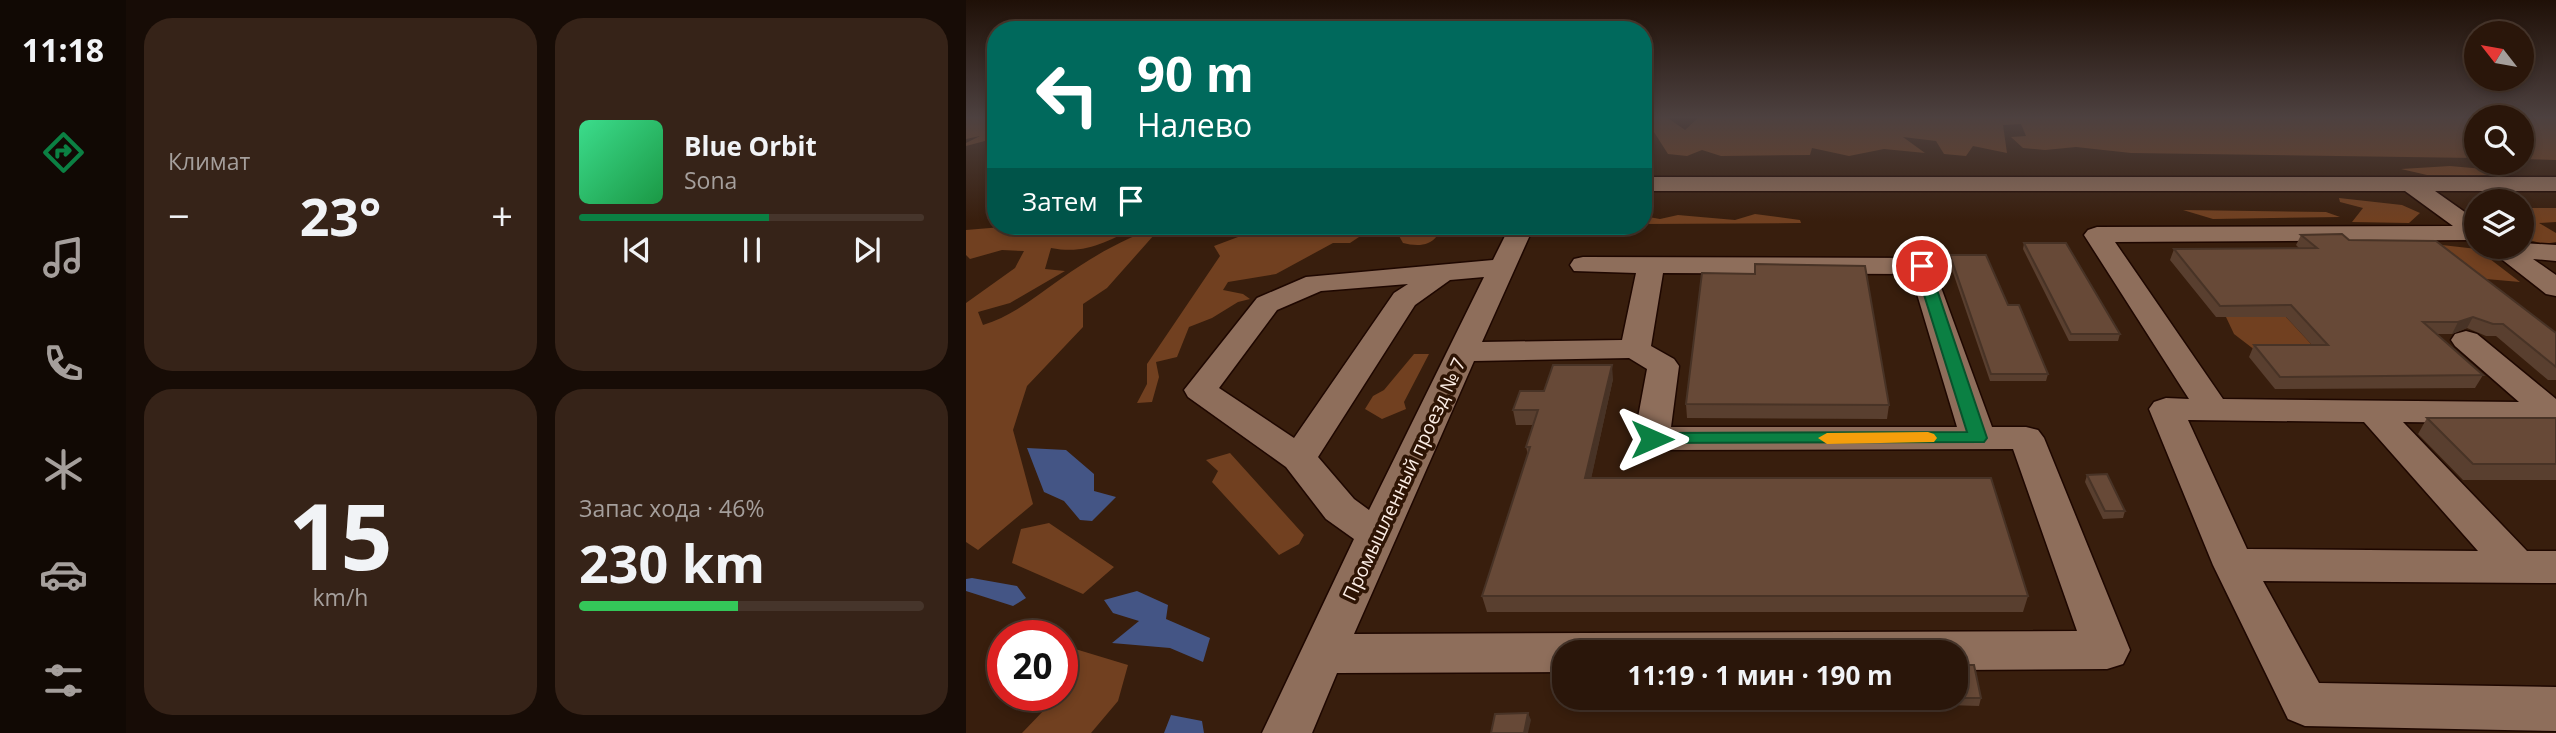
<!DOCTYPE html>
<html lang="ru">
<head>
<meta charset="utf-8">
<style>
	body { margin:0; font-family:"Open Sans",sans-serif; background:#362318; color:#f1f3f6; height:100vh; display:flex; flex-direction:column; font-size:26px; white-space:nowrap }
	* { box-sizing:border-box; margin:0 }
	p { font-size:23px; color:#a59f9c }
	.icon { flex:none; width:38px; height:38px; fill:none; stroke:currentColor; stroke-width:2; stroke-linecap:round; stroke-linejoin:round }
	.map { position:relative; flex:1; overflow:hidden }
	.panel { display:flex; flex-direction:column; gap:18px; padding:18px; background:#170c06; width:840px }
	.panel>* { flex:none }
	.banner { position:absolute; left:21px; top:21px; width:665px; height:214px; border-radius:28px; box-shadow:0 4px 10px #0003,0 0 0 2px #46352b; background:#00695c; color:#fff; overflow:hidden }
	.needle { width:46px; rotate:301deg }
	.buttons { position:absolute; left:1498px; top:21px; display:grid; gap:14px }
	.buttons a { display:grid; place-items:center; width:70px; height:70px; border-radius:50%; background:#2a160a; box-shadow:0 4px 10px #0003,0 0 0 2px #46352b; font-size:35px }
	.speed { position:absolute; left:21px; top:620px; display:flex; gap:14px; font-size:35px; font-weight:700; text-align:center }
	.speed>* { display:grid; place-content:center; width:91px; height:91px; border-radius:50%; background:#2a160a; box-shadow:0 4px 10px #0003,0 0 0 2px #46352b; line-height:1 }
	.speed .limit { border:10px solid #d22; background:#fff; color:#111 }
	.pin { position:absolute; display:grid; place-items:center; width:60px; height:60px; color:#fff; margin:-30px; border:4px solid #fff; border-radius:50%; box-shadow:0 2px 7px #0007 }
	.me { position:absolute; width:77px; margin:-38px; rotate:90deg; stroke-linejoin:round; filter:drop-shadow(0 0 5px #0008) }
	.turn { display:flex; align-items:center; gap:24px; height:147px; padding:0 35px; font-size:32px }
	.turn .icon { width:91px; height:91px; stroke-width:2.5 }
	.turn b { display:block; font-size:49px; line-height:60px }
	.then { display:flex; align-items:center; height:66px; padding:0 35px; background:#0003; gap:14px; font-size:26px }
	.big { font-size:52px; font-weight:700; line-height:1.1 }
	.panel .tile { flex:1; display:flex; flex-direction:column; justify-content:center; gap:10px; min-width:0; padding:0 24px; border-radius:28px; background:#362318 }
	.panel .dial { align-items:center; gap:0 }
	.dial b { font-size:91px; line-height:1 }
	.song { display:flex; align-items:center; gap:21px }
	.cover { width:84px; height:84px; border-radius:10px; background:linear-gradient(135deg,hsl(150 70% 55%),hsl(140 70% 35%)) }
	.played { height:7px; border-radius:4px; background:linear-gradient(90deg,#0b8043 55%,#46352b 55%) }
	.keys { display:flex; justify-content:space-around; direction:ltr }
	.heat { display:flex; justify-content:space-between; align-items:center; font-size:38px; direction:ltr }
	.charge { height:10px; border-radius:5px; background:linear-gradient(90deg,#34c759 46%,#46352b 0) }
	.panel .tiles { flex:1; display:grid; gap:18px; grid-template-columns:repeat(2,1fr) }
	.trip { position:absolute; left:586px; top:640px; width:416px; height:70px; border-radius:28px; background:#2a160a; box-shadow:0 4px 10px #0003,0 0 0 2px #46352b; font-weight:700; line-height:70px; text-align:center }
	main { display:flex; flex:1; min-height:0 }
	.tab-bar { display:flex; flex-direction:column; width:126px; justify-content:space-around; align-items:center; background:#110904; color:#a59f9c }
	.tab-bar .icon { width:49px; height:49px }
	.tab-bar .current { color:#0b8043 }
	.tab-bar b { font-size:32px; color:#f1f3f6 }
	.map>svg:first-child { display:block }
	.forest { fill:#714020 }
	.water { fill:#445585 }
	.lines { fill:none; stroke-linecap:round; stroke-linejoin:round }
	.minor-casing { stroke:#1e0700; stroke-width:3 }
	.minor { fill:#8e6e5b; fill-rule:evenodd }
	.wall { fill:#593f2f }
	.shaded-wall { fill:#483326 }
	.building { fill:#674937; stroke:#483326; stroke-width:2 }
	.route { fill:#0b8043; stroke:#07532c; stroke-width:2 }
	.slow { fill:#f59e0b }
	.labels { text-anchor:middle; dominant-baseline:central; stroke-width:7; stroke-linejoin:round; paint-order:stroke }
	.street-label { font-size:19px; fill:#fcede5; stroke:#2e1404 }
</style>
</head>
<body>
<main>
<nav class="tab-bar">
<b>11:18</b>
<svg class="icon current" aria-label="directions" viewBox="0 0 24 24"><path d="M12 3l9 9-9 9-9-9zM9 14v-3h6M13 9l2 2-2 2"/></svg>
<svg class="icon" aria-label="music" viewBox="0 0 24 24"><path d="M9 18V5l10-2v13"/><circle cx="6" cy="18" r="3"/><circle cx="16" cy="16" r="3"/></svg>
<svg class="icon" aria-label="phone" viewBox="0 0 24 24"><path d="M5 4h4l2 5-3 2q2 4 5 5l2-3 5 2v4C11 20 4 13 5 4z"/></svg>
<svg class="icon" aria-label="climate" viewBox="0 0 24 24"><path d="M12 3v18M4 7l16 10M4 17L20 7"/></svg>
<svg class="icon" aria-label="car" viewBox="0 0 24 24"><path d="M5 17H2v-5l4-1 3-4h7l3 4 3 1v5h-3M9 17h6M6 11h13"/><circle cx="7" cy="17" r="2"/><circle cx="17" cy="17" r="2"/></svg>
<svg class="icon" aria-label="filters" viewBox="0 0 24 24"><path d="M4 7h16M4 17h16"/><circle cx="9" cy="7" r="2"/><circle cx="15" cy="17" r="2"/></svg>
</nav>
<section class="panel">
<div class="tiles">
<div class="tile"><p>Климат</p>
<div class="heat"><a>−</a><b class="big">23°</b><a>+</a></div>
</div>
<div class="tile">
<div class="song"><i class="cover"></i><div><b>Blue Orbit</b><p>Sona</p></div></div>
<div class="played"></div>
<div class="keys"><svg class="icon" aria-label="previous" viewBox="0 0 24 24"><path d="M18 5L8 12l10 7zM5 5v14"/></svg><svg class="icon" aria-label="pause" viewBox="0 0 24 24"><path d="M8 5v14M16 5v14"/></svg><svg class="icon" aria-label="next" viewBox="0 0 24 24"><path d="M6 5l10 7-10 7zM19 5v14"/></svg></div>
</div>
<div class="tile dial"><b>15</b><p>km/h</p></div>
<div class="tile"><p>Запас хода · 46%</p><b class="big">230 km</b><div class="charge"></div></div>
</div>
</section>
<div class="map">
<svg width="1590" height="733" viewBox="0 0 1590 733">
	<rect width="100%" height="100%" fill="#381e0d"/>
	<path class="forest" d="M 0,118 L 30,118 L 30,138 L 0,146 L 0,143 L 14,136 L 0,139 Z
		M 677,118 L 702,118 L 719,130 L 732,118 L 1510,118 L 1510,158 L 1165,153 L 1110,147 L 1079,150 L 1057,148 L 1045,137 L 1060,136 L 1055,124 L 1037,125 L 1041,153 L 1007,146 L 1000,156 L 978,154 L 970,141 L 937,137 L 959,153 L 918,149 L 883,156 L 846,148 L 844,155 L 755,156 L 736,150 L 721,156 L 702,154 L 688,132 L 677,129 Z
		M 1556,118 L 1590,118 L 1590,160 L 1556,159 Z
		M 1484,166 L 1529,170 L 1532,175 L 1461,175 L 1435,169 Z
		M 1373,198 L 1436,205 L 1454,213 L 1443,223 L 1386,222 L 1397,208 L 1374,202 Z
		M 1556,208 L 1590,208 L 1590,222 L 1573,223 L 1590,233 L 1590,242 L 1578,244 L 1556,238 Z
		M 1217,210 L 1360,212 L 1374,217 L 1247,219 Z
		M 789,214 L 834,220 L 835,223 L 677,224 L 677,216 L 694,219 L 712,215 L 769,220 Z
		M 48,226 L 173,226 C 141,241 121,255 85,248 L 79,269 L 99,271 L 44,303 L 12,312 L 17,325 C 47,316 70,296 96,278 C 126,257 161,236 196,226 L 141,288 L 117,304 L 117,327 L 61,386 L 47,430 L 67,504 L 12,550 L 0,542 L 0,303 L 49,268 L 58,251 L 36,250 L 4,259 L 0,255 L 0,230 Z
		M 277,226 L 377,226 L 376,227 L 388,228 L 396,235 L 384,243 L 367,243 L 310,274 L 262,282 L 257,290 L 277,294 L 284,299 L 272,302 L 246,318 L 223,327 L 211,357 L 190,362 L 193,377 L 186,402 L 171,403 L 181,384 L 181,364 L 254,256 L 248,246 L 272,237 L 269,229 Z
		M 445,226 L 475,226 L 463,231 L 464,234 L 471,236 C 463,247 449,246 437,243 L 432,234 Z
		M 1476,245 L 1511,249 L 1554,282 L 1520,279 Z
		M 1260,317 L 1320,317 L 1357,357 L 1298,357 L 1268,334 Z
		M 448,354 L 463,354 L 438,402 L 440,409 L 416,419 L 399,409 L 407,396 L 418,390 Z
		M 264,453 L 338,535 L 333,544 L 313,555 L 246,482 L 252,471 L 240,460 Z
		M 83,523 L 148,567 L 117,594 L 46,563 L 55,529 Z
		M 96,645 L 162,665 L 152,701 L 125,733 L 56,733 L 80,708 L 82,695 L 96,695 Z"/>
	<path class="water" d="M 61,448 L 100,450 L 128,474 L 128,491 L 150,497 L 126,521 L 114,520 L 98,501 L 78,492 Z
		M 6,578 L 51,586 L 60,598 L 47,606 L 0,591 L 0,579 Z
		M 171,591 L 202,605 L 200,619 L 244,638 L 237,662 L 204,648 L 146,643 L 173,621 L 147,613 L 138,600 Z
		M 205,715 L 236,721 L 238,733 L 198,733 Z"/>
	<g class="lines">
		<defs>
			<path id="minor" d="M 677,177 L 1590,177 L 1590,191 L 1469,191 L 1510,220 L 1510,240 L 1149,242 L 1257,399 L 1553,402 L 1489,346 L 1485,340 L 1489,334 L 1500,331 L 1511,334 L 1590,399 L 1590,423 L 1586,424 L 1437,422 L 1561,551 L 1590,551 L 1590,583 L 1297,581 L 1353,683 L 1590,687 L 1590,731 L 1339,726 L 1322,719 L 1247,565 L 1183,409 L 1188,402 L 1200,398 L 1223,399 L 1118,235 L 1122,230 L 1131,227 L 1487,226 L 1439,191 L 677,191 ZM 1222,420 L 1398,422 L 1512,551 L 1281,549 Z
				M 544,226 L 568,226 L 516,342 L 656,340 L 670,273 L 608,271 L 604,265 L 608,259 L 617,257 L 956,258 L 965,260 L 1026,427 L 1060,427 L 1072,430 L 1078,438 L 1164,650 L 1157,664 L 1141,669 L 990,670 L 990,653 L 598,653 L 598,672 L 371,673 L 346,733 L 296,733 L 388,539 L 360,519 L 320,467 L 222,397 L 218,390 L 291,298 L 340,277 L 527,260 ZM 697,273 L 945,274 L 991,427 L 705,427 L 713,366 L 708,359 L 685,346 ZM 518,277 L 403,510 L 388,499 L 352,457 L 449,305 L 484,280 ZM 442,284 L 428,293 L 328,438 L 253,388 L 311,310 L 355,291 ZM 663,358 L 681,369 L 668,439 L 674,447 L 686,450 L 1047,449 L 1111,631 L 388,634 L 508,361 Z
				M 1556,243 L 1590,245 L 1590,261 L 1567,259 L 1590,275 L 1590,296 L 1580,294 L 1520,247 L 1556,247 Z"/>
		</defs>
		<use href="#minor" class="minor-casing"/>
		<use href="#minor" class="minor"/>
	</g>
	<path class="wall" d="M 1335,235 L 1383,240 L 1590,333 L 1590,380 L 1582,380 L 1530,336 L 1520,336 L 1501,328 L 1486,334 L 1471,334 L 1517,375 L 1509,388 L 1309,389 L 1283,357 L 1288,345 L 1346,345 L 1320,317 L 1250,317 L 1204,260 L 1208,249 L 1333,248 L 1330,245 Z
		M 1058,243 L 1154,334 L 1152,341 L 1103,341 L 1057,249 Z
		M 984,255 L 1042,305 L 1082,374 L 1080,381 L 1024,381 L 983,261 Z
		M 647,379 L 625,478 L 1062,596 L 1057,612 L 521,612 L 516,596 L 562,455 L 560,447 L 567,425 L 550,425 L 547,410 L 578,391 Z
		M 720,404 L 923,405 L 921,419 L 721,418 Z
		M 1461,418 L 1590,418 L 1590,480 L 1497,480 L 1452,434 Z
		M 1121,475 L 1159,511 L 1157,518 L 1137,519 L 1119,482 Z
		M 990,662 L 1015,698 L 1013,706 L 981,705 L 980,698 L 990,698 Z"/>
	<path class="shaded-wall" d="M 1507,317 L 1501,328 L 1486,334 L 1492,322 Z
		M 646,365 L 647,379 L 622,493 L 619,478 Z
		M 562,713 L 565,720 L 562,733 L 558,733 Z"/>
	<path class="building" d="M 1376,234 L 1383,240 L 1470,241 L 1590,333 L 1590,367 L 1537,324 L 1527,324 L 1507,317 L 1492,322 L 1457,322 L 1517,375 L 1314,377 L 1288,345 L 1362,345 L 1325,305 L 1254,306 L 1208,249 L 1351,248 L 1335,235 Z
		M 1058,243 L 1100,243 L 1154,334 L 1105,334 Z
		M 984,255 L 1020,255 L 1042,305 L 1053,305 L 1082,374 L 1025,374 Z
		M 789,264 L 899,266 L 923,405 L 720,404 L 736,273 L 789,274 Z
		M 587,365 L 646,365 L 619,478 L 1025,478 L 1062,596 L 516,596 L 564,447 L 560,447 L 572,410 L 547,410 L 554,391 L 578,391 Z
		M 1461,418 L 1590,418 L 1590,464 L 1507,464 Z
		M 1141,474 L 1159,511 L 1139,511 L 1121,475 Z
		M 990,662 L 992,665 L 1008,665 L 1015,698 L 990,698 Z
		M 562,713 L 558,733 L 525,733 L 529,714 Z"/>
	<linearGradient id="sky" x2="0" y2="1"><stop stop-color="#1f1007"/><stop offset="0.53" stop-color="#4d4140"/><stop offset="1" stop-color="#4d4140" stop-opacity="0"/></linearGradient>
	<rect width="1590" height="221" fill="url(#sky)"/>
	<path class="route" d="M 956,262 L 963,266 L 1021,438 L 1018,442 L 680,443 L 677,439 L 680,435 L 686,433 L 1001,432 L 949,266 Z"/>
	<path class="slow" d="M 962,432 L 968,434 L 971,438 L 968,442 L 861,444 L 852,438 L 861,433 Z"/>
	<g class="labels">
		<g class="street-label">
			<text transform="translate(438 479) rotate(-65)">Промышленный проезд № 7</text>
		</g>
	</g>
</svg>
<div class="buttons">
<a><svg class="needle" viewBox="-14 -14 28 28"><path d="M0-13l5 13h-10z" fill="#e53935"/><path d="M0 13l5-13h-10z" fill="#a59f9c"/></svg></a>
<a><svg class="icon" aria-label="search" viewBox="0 0 24 24"><circle cx="10" cy="10" r="6"/><path d="M15 15l6 6"/></svg></a>
<a><svg class="icon" aria-label="layers" viewBox="0 0 24 24"><path d="M12 4l9 5-9 5-9-5zM3 14l9 5 9-5"/></svg></a>
</div>
<div class="speed"><div class="limit">20</div></div>
<div class="pin" style="left:956px;top:266px;background:#d93025"><svg class="icon" aria-label="arrive" viewBox="0 0 24 24"><path d="M6 21V4h12l-3 4 3 4H6"/></svg></div>
<svg class="me" style="left:686px;top:439px" viewBox="-20 -20 40 40"><path d="M0-17L14 15 0 8-14 15z" fill="#0b8043" stroke="#fff" stroke-width="4"/></svg>
<div class="trip">11:19 · 1 мин · 190 m</div>
<div class="banner">
<div class="turn"><svg class="icon" aria-label="left" viewBox="0 0 24 24"><path d="M17 20v-9H6M10 6l-5 5 5 5"/></svg><div><b>90 m</b>Налево</div></div>
<div class="then">Затем<svg class="icon" aria-label="arrive" viewBox="0 0 24 24"><path d="M6 21V4h12l-3 4 3 4H6"/></svg></div>
</div>
</div>
</main>
</body>
</html>
